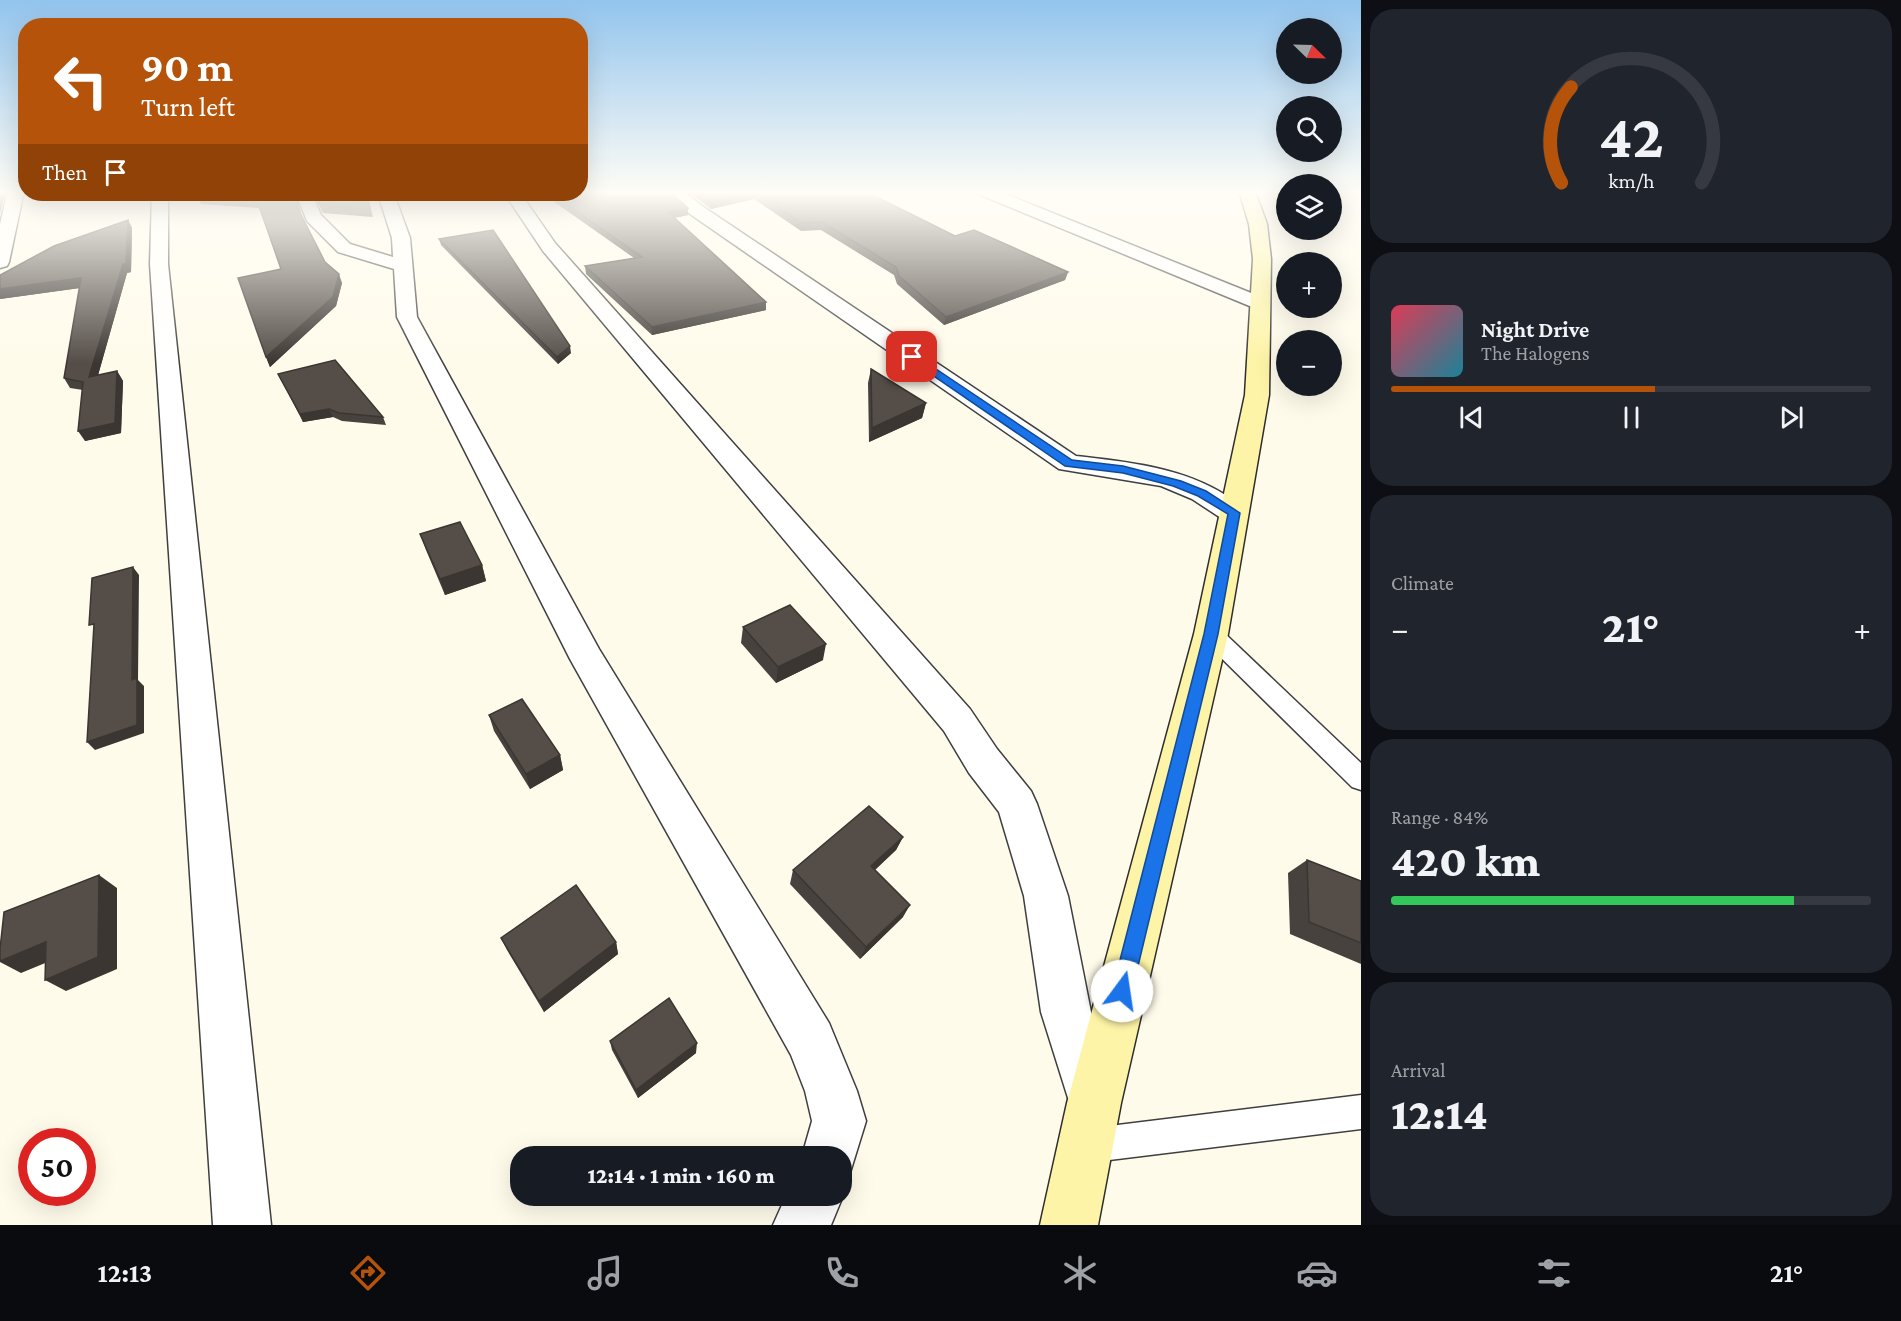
<!DOCTYPE html>
<html lang="en">
<head>
<meta charset="utf-8">
<style>
	body { margin:0; font-family:"Crimson Pro",serif; background:#20242c; color:#f1f3f6; height:100vh; display:flex; flex-direction:column; font-size:22px; white-space:nowrap }
	* { box-sizing:border-box; margin:0 }
	p { font-size:20px; color:#9ea1a6 }
	.icon { flex:none; width:33px; height:33px; fill:none; stroke:currentColor; stroke-width:2; stroke-linecap:round; stroke-linejoin:round }
	.map { position:relative; flex:1; overflow:hidden }
	.panel { display:flex; flex-direction:column; gap:9px; padding:9px; background:#0d0f14; width:540px }
	.panel>* { flex:none }
	.hud { position:absolute; left:18px; top:18px; width:570px; height:183px; border-radius:24px; box-shadow:0 6px 24px #0002; background:#b45309; color:#fff; overflow:hidden }
	.needle { width:39px; rotate:113deg }
	.buttons { position:absolute; left:1276px; top:18px; display:grid; gap:12px }
	.buttons a { display:grid; place-items:center; width:66px; height:66px; border-radius:50%; background:#171b24; box-shadow:0 6px 24px #0002; font-size:30px }
	.speed { position:absolute; left:18px; top:1128px; display:flex; gap:12px; font-size:30px; font-weight:700; text-align:center }
	.speed>* { display:grid; place-content:center; width:78px; height:78px; border-radius:50%; background:#171b24; box-shadow:0 6px 24px #0002; line-height:1 }
	.speed .limit { border:9px solid #d22; background:#fff; color:#111 }
	.pin { position:absolute; display:grid; place-items:center; width:51px; height:51px; color:#fff; margin:-26px; border-radius:12px; box-shadow:0 3px 9px #0006 }
	.me { position:absolute; width:66px; margin:-33px; rotate:14deg; stroke-linejoin:round; filter:drop-shadow(0 0 4px #0008) }
	.turn { display:flex; align-items:center; gap:21px; height:126px; padding:0 24px; font-size:27px }
	.turn .icon { width:78px; height:78px; stroke-width:2.5 }
	.turn b { display:block; font-size:42px; line-height:51px }
	.then { display:flex; align-items:center; height:57px; padding:0 24px; background:#0003; gap:12px; font-size:22px }
	.big { font-size:45px; font-weight:800; line-height:1.1 }
	.panel .tile { flex:1; display:flex; flex-direction:column; justify-content:center; gap:9px; min-width:0; padding:0 21px; border-radius:24px; background:#20242c }
	.panel .dial { align-items:center; gap:0 }
	.dial svg { height:156px; overflow:visible; fill:none; stroke:#363941; stroke-width:7; stroke-linecap:round; text-anchor:middle }
	.dial text { fill:#f1f3f6; stroke:none }
	.song { display:flex; align-items:center; gap:18px }
	.cover { width:72px; height:72px; border-radius:9px; background:linear-gradient(135deg,hsl(350 70% 55%),hsl(190 70% 35%)) }
	.played { height:6px; border-radius:3px; background:linear-gradient(90deg,#b45309 55%,#363941 55%) }
	.keys { display:flex; justify-content:space-around; direction:ltr }
	.heat { display:flex; justify-content:space-between; align-items:center; font-size:33px; direction:ltr }
	.charge { height:9px; border-radius:4px; background:linear-gradient(90deg,#34c759 84%,#363941 0) }
	.trip { position:absolute; left:510px; top:1146px; width:342px; height:60px; border-radius:24px; background:#171b24; box-shadow:0 6px 24px #0002; font-weight:800; line-height:60px; text-align:center }
	.tab-bar { display:flex; height:96px; justify-content:space-around; align-items:center; background:#090b0e; color:#9ea1a6 }
	.tab-bar .icon { width:42px; height:42px }
	.tab-bar .on { color:#b45309 }
	.tab-bar b { font-size:27px; color:#f1f3f6 }
	main { display:flex; flex:1; min-height:0 }
	.map>svg:first-child { display:block }
	.lines { fill:none; stroke-linecap:round; stroke-linejoin:round }
	.service-casing { stroke:#3f3f3f; stroke-width:3 }
	.minor-casing { stroke:#3f3f3f; stroke-width:3 }
	.secondary-casing { stroke:#2e2e2e; stroke-width:3 }
	.service { fill:#fff; fill-rule:evenodd }
	.minor { fill:#fff; fill-rule:evenodd }
	.secondary { fill:#fdf4a7; fill-rule:evenodd }
	.wall { fill:#48423e }
	.shaded-wall { fill:#3b3632 }
	.building { fill:#544d48; stroke:#3b3632; stroke-width:1.5 }
	.route { fill:#1a73e8; stroke:#114b97; stroke-width:1.5 }
</style>
</head>
<body>
<main>
<div class="map">
<svg width="1361" height="1225" viewBox="0 0 1361 1225">
	<rect width="100%" height="100%" fill="#fffbeb"/>
	<g class="lines">
		<defs>
			<path id="service" d="M 1211,626 L 1219,628 L 1361,763 L 1361,790 L 1352,787 L 1203,640 L 1200,634 L 1203,628 Z
				M 1361,1095 L 1361,1129 L 1085,1163 L 1073,1158 L 1068,1146 L 1073,1134 L 1085,1129 Z"/>
			<path id="minor" d="M 8,191 L 24,191 L 9,262 L 7,266 L 0,268 L 0,224 Z
				M 665,191 L 683,191 L 702,206 L 1076,456 C 1128,462 1182,467 1227,496 C 1235,501 1243,505 1248,513 L 1244,520 L 1234,522 L 1224,520 L 1192,499 L 1161,486 L 1059,469 L 690,214 Z
				M 976,191 L 998,191 L 1266,299 L 1269,303 L 1266,307 L 1252,307 L 978,194 Z
				M 152,194 L 168,194 L 168,264 L 271,1225 L 213,1225 L 150,264 Z
				M 296,194 L 312,194 L 321,215 L 350,244 L 393,257 L 392,238 L 378,194 L 394,194 L 410,238 L 417,317 L 599,649 L 829,1023 L 857,1091 L 866,1121 L 849,1176 L 842,1178 L 842,1156 L 802,1156 L 812,1121 L 805,1091 L 791,1055 L 570,659 L 397,317 L 394,269 L 338,252 L 307,221 Z
				M 505,194 L 521,194 L 555,243 L 970,709 L 997,749 L 1031,791 L 1037,804 L 1068,896 L 1091,1012 L 1119,1098 L 1112,1117 L 1093,1124 L 1074,1117 L 1041,1012 L 1024,896 L 999,812 L 969,773 L 944,731 L 543,251 Z
				M 842,1191 L 843,1196 L 831,1225 L 773,1225 L 786,1196 L 842,1196 Z"/>
			<path id="secondary" d="M 1239,191 L 1255,191 L 1267,224 L 1271,259 L 1269,395 L 1228,634 L 1121,1103 L 1098,1225 L 1040,1225 L 1067,1103 L 1194,634 L 1245,395 L 1253,259 L 1249,224 Z"/>
		</defs>
		<use href="#service" class="service-casing"/>
		<use href="#minor" class="minor-casing"/>
		<use href="#secondary" class="secondary-casing"/>
		<use href="#service" class="service"/>
		<use href="#minor" class="minor"/>
		<use href="#secondary" class="secondary"/>
	</g>
	<path class="wall" d="M 687,191 L 865,191 L 955,236 L 1068,272 L 1065,280 L 944,325 L 897,284 L 894,275 L 821,230 L 801,231 L 754,199 L 711,209 Z
		M 114,194 L 134,194 L 134,195 Z
		M 294,194 L 301,212 L 299,211 L 325,262 L 342,283 L 336,306 L 270,367 L 266,357 L 281,269 L 259,208 L 201,204 L 198,196 Z
		M 314,194 L 367,194 L 373,217 L 323,213 Z
		M 543,194 L 580,194 L 688,208 L 688,215 L 674,218 L 766,310 L 652,335 L 586,274 L 585,266 L 634,258 Z
		M 128,220 L 132,228 L 131,272 L 127,273 L 98,375 L 117,371 L 123,381 L 121,433 L 85,441 L 83,390 L 70,388 L 64,378 L 80,288 L 0,299 L 0,275 Z
		M 439,239 L 571,353 L 558,364 L 441,245 Z
		M 871,369 L 926,403 L 922,418 L 869,442 L 868,383 Z
		M 278,374 L 383,417 L 386,425 L 342,421 L 333,417 L 303,422 Z
		M 420,534 L 482,565 L 486,581 L 445,595 L 426,550 Z
		M 743,627 L 823,660 L 776,683 L 741,643 Z
		M 489,715 L 560,755 L 563,770 L 530,789 L 494,731 Z
		M 903,837 L 896,850 L 875,870 L 903,917 L 860,959 L 790,884 L 793,870 Z
		M 1307,860 L 1361,881 L 1361,964 L 1290,934 L 1288,873 Z
		M 501,938 L 616,942 L 618,954 L 544,1012 L 507,950 Z
		M 610,1041 L 696,1053 L 638,1098 L 612,1050 Z"/>
	<path class="shaded-wall" d="M 0,191 L 6,191 L 0,214 Z
		M 754,192 L 754,199 L 711,209 L 711,202 Z
		M 688,208 L 688,215 L 668,219 L 668,212 Z
		M 128,220 L 132,228 L 131,272 L 127,273 L 95,386 L 89,377 Z
		M 1068,272 L 1065,280 L 944,325 L 946,317 Z
		M 339,274 L 342,283 L 336,306 L 270,367 L 266,357 Z
		M 81,278 L 87,287 L 0,299 L 0,289 Z
		M 766,302 L 766,310 L 652,335 L 652,327 Z
		M 570,346 L 571,353 L 558,364 L 557,357 Z
		M 117,371 L 123,381 L 121,433 L 85,441 L 78,431 Z
		M 926,403 L 922,418 L 869,442 L 872,428 Z
		M 329,409 L 333,417 L 303,422 L 300,414 Z
		M 482,565 L 486,581 L 445,595 L 440,579 Z
		M 133,567 L 139,575 L 138,680 L 144,686 L 144,733 L 95,750 L 87,742 L 132,680 Z
		M 826,644 L 823,660 L 776,683 L 778,667 Z
		M 560,755 L 563,770 L 530,789 L 526,774 Z
		M 903,837 L 896,850 L 865,879 L 871,866 Z
		M 99,875 L 117,888 L 117,969 L 66,991 L 45,980 Z
		M 910,905 L 903,917 L 860,959 L 866,947 Z
		M 46,942 L 67,954 L 21,973 L 0,962 L 0,961 Z
		M 616,942 L 618,954 L 544,1012 L 539,1001 Z
		M 697,1043 L 696,1053 L 638,1098 L 636,1090 Z"/>
	<path class="building" d="M 580,191 L 669,191 L 688,208 L 668,212 L 766,302 L 652,327 L 585,266 L 642,257 L 552,194 L 580,194 Z
		M 696,191 L 865,191 L 955,236 L 974,230 L 1068,272 L 946,317 L 899,276 L 896,267 L 822,222 L 802,223 L 754,192 L 711,202 Z
		M 204,194 L 294,194 L 298,204 L 295,203 L 325,262 L 339,274 L 333,297 L 266,357 L 238,278 L 281,269 L 257,200 L 198,196 Z
		M 315,194 L 367,194 L 370,209 L 320,205 Z
		M 128,220 L 126,263 L 123,264 L 89,377 L 117,371 L 115,423 L 78,431 L 83,382 L 64,378 L 81,278 L 0,289 L 0,275 L 54,246 Z
		M 493,230 L 570,346 L 557,357 L 439,239 Z
		M 335,360 L 383,417 L 339,413 L 329,409 L 300,414 L 278,374 Z
		M 871,369 L 926,403 L 872,428 Z
		M 460,522 L 482,565 L 440,579 L 420,534 Z
		M 133,567 L 132,680 L 137,678 L 137,725 L 87,742 L 94,624 L 89,625 L 92,578 Z
		M 790,605 L 826,644 L 778,667 L 743,627 Z
		M 522,699 L 560,755 L 526,774 L 489,715 Z
		M 869,806 L 903,837 L 871,866 L 910,905 L 866,947 L 793,870 Z
		M 1307,860 L 1361,881 L 1361,943 L 1309,922 Z
		M 99,875 L 98,957 L 45,980 L 46,942 L 0,961 L 0,949 L 4,912 Z
		M 576,885 L 616,942 L 539,1001 L 501,938 Z
		M 669,998 L 697,1043 L 636,1090 L 610,1041 Z"/>
	<linearGradient id="sky" x2="0" y2="1"><stop stop-color="#92c4ed"/><stop offset="0.53" stop-color="#fffdf6"/><stop offset="1" stop-color="#fffdf6" stop-opacity="0"/></linearGradient>
	<rect width="1361" height="363" fill="url(#sky)"/>
	<path class="route" d="M 909,355 L 915,355 L 1072,460 L 1123,466 L 1181,481 L 1206,491 L 1240,513 L 1218,634 L 1132,991 L 1129,998 L 1122,1001 L 1115,998 L 1112,991 L 1204,634 L 1228,514 L 1198,496 L 1173,486 L 1123,473 L 1065,466 L 909,359 Z"/>
</svg>
<div class="buttons">
<a><svg class="needle" viewBox="-14 -14 28 28"><path d="M0-13l5 13h-10z" fill="#e53935"/><path d="M0 13l5-13h-10z" fill="#9ea1a6"/></svg></a>
<a><svg class="icon" aria-label="search" viewBox="0 0 24 24"><circle cx="10" cy="10" r="6"/><path d="M15 15l6 6"/></svg></a>
<a><svg class="icon" aria-label="layers" viewBox="0 0 24 24"><path d="M12 4l9 5-9 5-9-5zM3 14l9 5 9-5"/></svg></a>
<a>+</a>
<a>−</a>
</div>
<div class="speed"><div class="limit">50</div></div>
<div class="pin" style="left:912px;top:357px;background:#d93025"><svg class="icon" aria-label="arrive" viewBox="0 0 24 24"><path d="M6 21V4h12l-3 4 3 4H6"/></svg></div>
<svg class="me" style="left:1122px;top:991px" viewBox="-20 -20 40 40"><circle r="19" fill="#fff"/><path d="M0-13L10 11 0 6-10 11z" fill="#1a73e8"/></svg>
<div class="trip">12:14 · 1 min · 160 m</div>
<div class="hud">
<div class="turn"><svg class="icon" aria-label="left" viewBox="0 0 24 24"><path d="M17 20v-9H6M10 6l-5 5 5 5"/></svg><div><b>90 m</b>Turn left</div></div>
<div class="then">Then<svg class="icon" aria-label="arrive" viewBox="0 0 24 24"><path d="M6 21V4h12l-3 4 3 4H6"/></svg></div>
</div>
</div>
<section class="panel">
<div class="tile dial"><svg viewBox="0 0 100 80">
<path d="M14 69A42 42 0 1 1 86 69"/>
<path d="M14 69A42 42 0 0 1 19 20" stroke="#b45309"/>
<text x="50" y="56" font-size="32" font-weight="700">42</text>
<text x="50" y="72" font-size="11">km/h</text>
</svg></div>
<div class="tile">
<div class="song"><i class="cover"></i><div><b>Night Drive</b><p>The Halogens</p></div></div>
<div class="played"></div>
<div class="keys"><svg class="icon" aria-label="previous" viewBox="0 0 24 24"><path d="M18 5L8 12l10 7zM5 5v14"/></svg><svg class="icon" aria-label="pause" viewBox="0 0 24 24"><path d="M8 5v14M16 5v14"/></svg><svg class="icon" aria-label="next" viewBox="0 0 24 24"><path d="M6 5l10 7-10 7zM19 5v14"/></svg></div>
</div>
<div class="tile"><p>Climate</p>
<div class="heat"><a>−</a><b class="big">21°</b><a>+</a></div>
</div>
<div class="tile"><p>Range · 84%</p><b class="big">420 km</b><div class="charge"></div></div>
<div class="tile"><p>Arrival</p><b class="big">12:14</b></div>
</section>
</main>
<nav class="tab-bar">
<b>12:13</b>
<svg class="icon on" aria-label="directions" viewBox="0 0 24 24"><path d="M12 3l9 9-9 9-9-9zM9 14v-3h6M13 9l2 2-2 2"/></svg>
<svg class="icon" aria-label="music" viewBox="0 0 24 24"><path d="M9 18V5l10-2v13"/><circle cx="6" cy="18" r="3"/><circle cx="16" cy="16" r="3"/></svg>
<svg class="icon" aria-label="phone" viewBox="0 0 24 24"><path d="M5 4h4l2 5-3 2q2 4 5 5l2-3 5 2v4C11 20 4 13 5 4z"/></svg>
<svg class="icon" aria-label="climate" viewBox="0 0 24 24"><path d="M12 3v18M4 7l16 10M4 17L20 7"/></svg>
<svg class="icon" aria-label="car" viewBox="0 0 24 24"><path d="M5 17H2v-5l4-1 3-4h7l3 4 3 1v5h-3M9 17h6M6 11h13"/><circle cx="7" cy="17" r="2"/><circle cx="17" cy="17" r="2"/></svg>
<svg class="icon" aria-label="filters" viewBox="0 0 24 24"><path d="M4 7h16M4 17h16"/><circle cx="9" cy="7" r="2"/><circle cx="15" cy="17" r="2"/></svg>
<b>21°</b>
</nav>
</body>
</html>
